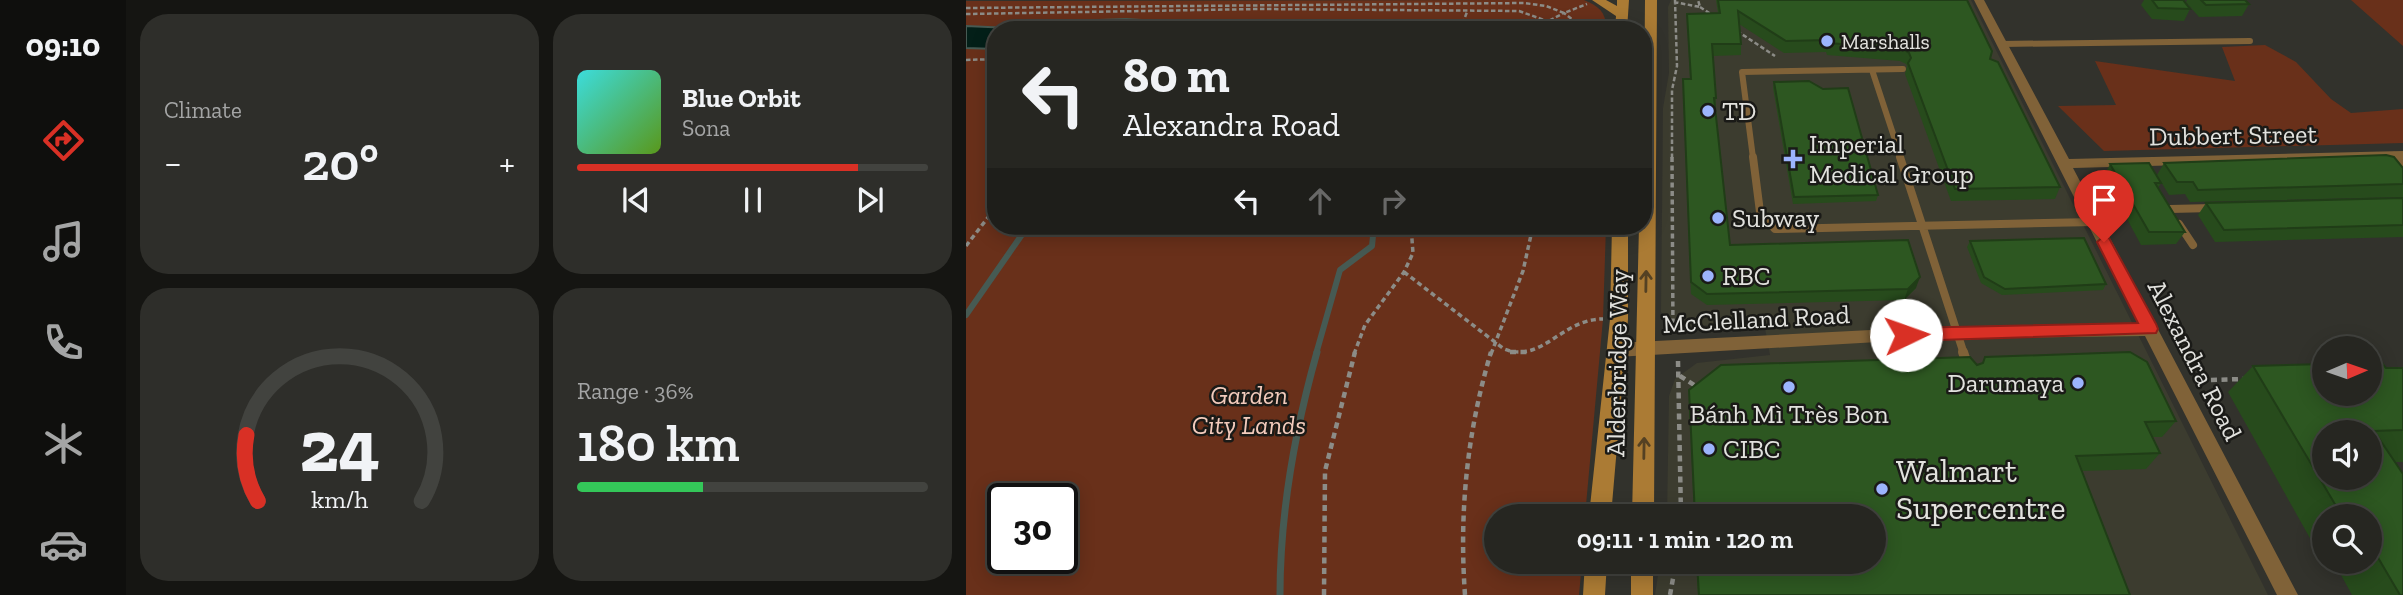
<!DOCTYPE html>
<html lang="en">
<head>
<meta charset="utf-8">
<style>
	body { margin:0; font-family:"Zilla Slab",serif; background:#2e2e2a; color:#f1f3f6; height:100vh; display:flex; flex-direction:column; font-size:26px; white-space:nowrap }
	* { box-sizing:border-box; margin:0 }
	p { font-size:23px; color:#a4a5a5 }
	.icon { flex:none; width:38px; height:38px; fill:none; stroke:currentColor; stroke-width:2; stroke-linecap:round; stroke-linejoin:round }
	.map { position:relative; flex:1; overflow:hidden }
	.details { display:flex; flex-direction:column; gap:14px; padding:14px; background:#151512; width:840px }
	.details>* { flex:none }
	.hud { position:absolute; left:21px; top:21px; width:665px; height:214px; border-radius:28px; box-shadow:0 4px 18px #0003,0 0 0 2px #42433f; background:#262621; color:#f1f3f6; overflow:hidden }
	.needle { width:46px; rotate:88deg }
	.buttons { position:absolute; left:1346px; top:336px; display:grid; gap:14px }
	.buttons a { display:grid; place-items:center; width:70px; height:70px; border-radius:50%; background:#262621; box-shadow:0 4px 18px #0003,0 0 0 2px #42433f; font-size:35px }
	.speed { position:absolute; left:21px; top:483px; display:flex; gap:14px; font-size:35px; font-weight:700; text-align:center }
	.speed>* { display:grid; place-content:center; width:91px; height:91px; border-radius:50%; background:#262621; box-shadow:0 4px 18px #0003,0 0 0 2px #42433f; line-height:1 }
	.speed .limit { border:4px solid #111; border-radius:10px; background:#fff; color:#111 }
	.pin { position:absolute; display:grid; place-items:center; width:60px; height:60px; color:#fff; margin:-72px -30px; border-radius:50% 50% 50% 0; rotate:-45deg; box-shadow:0 0 7px #0007 }
	.pin .icon { rotate:45deg }
	.me { position:absolute; width:77px; margin:-38px; rotate:87deg; stroke-linejoin:round; filter:drop-shadow(0 0 5px #0008) }
	.turn { display:flex; align-items:center; gap:24px; height:147px; padding:0 21px; font-size:32px }
	.turn .icon { width:91px; height:91px; stroke-width:2.5 }
	.turn b { display:block; font-size:49px; line-height:60px }
	.lanes { display:flex; align-items:center; height:66px; padding:0 21px; background:#0003; justify-content:center; gap:35px; direction:ltr }
	.lanes .off { opacity:.35 }
	.big { font-size:52px; font-weight:600; line-height:1.1 }
	.details .widget { flex:1; display:flex; flex-direction:column; justify-content:center; gap:10px; min-width:0; padding:0 24px; border-radius:28px; background:#2e2e2a }
	.details .dial { align-items:center; gap:0 }
	.dial svg { height:182px; overflow:visible; fill:none; stroke:#42433f; stroke-width:7; stroke-linecap:round; text-anchor:middle }
	.dial text { fill:#f1f3f6; stroke:none }
	.song { display:flex; align-items:center; gap:21px }
	.cover { width:84px; height:84px; border-radius:10px; background:linear-gradient(135deg,hsl(180 70% 55%),hsl(90 70% 35%)) }
	.played { height:7px; border-radius:4px; background:linear-gradient(90deg,#d93025 80%,#42433f 80%) }
	.keys { display:flex; justify-content:space-around; direction:ltr }
	.heat { display:flex; justify-content:space-between; align-items:center; font-size:38px; direction:ltr }
	.charge { height:10px; border-radius:5px; background:linear-gradient(90deg,#34c759 36%,#42433f 0) }
	.details .tiles { flex:1; display:grid; gap:14px; grid-template-columns:repeat(2,1fr) }
	.trip { position:absolute; left:518px; top:504px; width:402px; height:70px; border-radius:35px; background:#262621; box-shadow:0 4px 18px #0003,0 0 0 2px #42433f; font-weight:600; line-height:70px; text-align:center }
	main { display:flex; flex:1; min-height:0 }
	.menu { display:flex; flex-direction:column; width:126px; justify-content:space-around; align-items:center; background:#0f0f0d; color:#a4a5a5 }
	.menu .icon { width:49px; height:49px }
	.menu .on { color:#d93025 }
	.menu b { font-size:32px; color:#f1f3f6 }
	.map>svg:first-child { display:block }
	.built { fill:#3c3c2f }
	.green { fill:#69301a; fill-rule:evenodd }
	.water { fill:#031f18; stroke:#465a53; stroke-width:2 }
	.lines { fill:none; stroke-linecap:round; stroke-linejoin:round }
	.stream-far1 { stroke:#465a53; stroke-width:6 }
	.stream { stroke:#465a53; stroke-width:7 }
	.path-far2 { stroke:#8c8c87; stroke-width:2.5; stroke-dasharray:4.5 2.5; stroke-linecap:butt }
	.path-far1 { stroke:#8c8c87; stroke-width:3.5; stroke-dasharray:5 3.5; stroke-linecap:butt }
	.path { stroke:#8c8c87; stroke-width:4.5; stroke-dasharray:6 4.5; stroke-linecap:butt }
	.service-far2 { stroke:#806238; stroke-width:6 }
	.service-far1 { stroke:#806238; stroke-width:8 }
	.service { stroke:#806238; stroke-width:10 }
	.minor { fill:#806238; fill-rule:evenodd }
	.secondary { fill:#ab7b34; fill-rule:evenodd }
	.wall { fill:#274b1c; fill-rule:evenodd }
	.shaded-wall { fill:#203d17 }
	.building { fill:#2d5721; stroke:#203d17; stroke-width:2; fill-rule:evenodd }
	.oneway { stroke:#544123 }
	.route { fill:#d93025; stroke:#8d1f18; stroke-width:2 }
	.poi-dot { fill:#9cb4fd; stroke:#1a1a17; stroke-width:2.5 }
	.labels { text-anchor:middle; dominant-baseline:central; stroke-width:5; stroke-linejoin:round; paint-order:stroke }
	.far-poi-label { font-size:21px; fill:#e2e2de; stroke:#1a1a17; text-anchor:start }
	.poi-label { font-size:26px; fill:#e2e2de; stroke:#1a1a17; text-anchor:start }
	.street-label { font-size:26px; fill:#e2e2de; stroke:#1a1a17 }
	.park-label { font-size:26px; font-style:italic; fill:#f3cbbc; stroke:#1a1a17 }
	.near-poi-label { font-size:32px; fill:#e2e2de; stroke:#1a1a17; text-anchor:start }
</style>
</head>
<body>
<main>
<nav class="menu">
<b>09:10</b>
<svg class="icon on" aria-label="directions" viewBox="0 0 24 24"><path d="M12 3l9 9-9 9-9-9zM9 14v-3h6M13 9l2 2-2 2"/></svg>
<svg class="icon" aria-label="music" viewBox="0 0 24 24"><path d="M9 18V5l10-2v13"/><circle cx="6" cy="18" r="3"/><circle cx="16" cy="16" r="3"/></svg>
<svg class="icon" aria-label="phone" viewBox="0 0 24 24"><path d="M5 4h4l2 5-3 2q2 4 5 5l2-3 5 2v4C11 20 4 13 5 4z"/></svg>
<svg class="icon" aria-label="climate" viewBox="0 0 24 24"><path d="M12 3v18M4 7l16 10M4 17L20 7"/></svg>
<svg class="icon" aria-label="car" viewBox="0 0 24 24"><path d="M5 17H2v-5l4-1 3-4h7l3 4 3 1v5h-3M9 17h6M6 11h13"/><circle cx="7" cy="17" r="2"/><circle cx="17" cy="17" r="2"/></svg>
</nav>
<section class="details">
<div class="tiles">
<div class="widget"><p>Climate</p>
<div class="heat"><a>−</a><b class="big">20°</b><a>+</a></div>
</div>
<div class="widget">
<div class="song"><i class="cover"></i><div><b>Blue Orbit</b><p>Sona</p></div></div>
<div class="played"></div>
<div class="keys"><svg class="icon" aria-label="previous" viewBox="0 0 24 24"><path d="M18 5L8 12l10 7zM5 5v14"/></svg><svg class="icon" aria-label="pause" viewBox="0 0 24 24"><path d="M8 5v14M16 5v14"/></svg><svg class="icon" aria-label="next" viewBox="0 0 24 24"><path d="M6 5l10 7-10 7zM19 5v14"/></svg></div>
</div>
<div class="widget dial"><svg viewBox="0 0 100 80">
<path d="M14 69A42 42 0 1 1 86 69"/>
<path d="M14 69A42 42 0 0 1 9 40" stroke="#d93025"/>
<text x="50" y="56" font-size="32" font-weight="700">24</text>
<text x="50" y="72" font-size="11">km/h</text>
</svg></div>
<div class="widget"><p>Range · 36%</p><b class="big">180 km</b><div class="charge"></div></div>
</div>
</section>
<div class="map">
<svg width="1437" height="595" viewBox="0 0 1437 595">
	<rect width="100%" height="100%" fill="#32322c"/>
	<path class="built" d="M 705,0 L 1005,0 L 1302,595 L 689,595 L 694,562 L 908,562 L 908,516 L 701,516 L 703,396 L 709,379 L 731,363 L 804,355 L 798,323 L 721,326 L 706,323 L 695,312 L 697,108 L 703,73 L 702,7 Z"/>
	<path class="green" d="M 618,0 C 633,6 641,13 640,30 L 30,30 L 30,226 L 640,226 L 637,319 L 619,516 L 530,516 L 530,562 L 616,562 L 613,595 L 0,595 L 0,1 ZM 37,499 L 96,499 L 96,558 L 37,558 Z
		M 1385,0 L 1437,0 L 1437,46 Z
		M 1299,45 L 1330,62 L 1365,99 L 1385,113 L 1437,109 L 1437,143 L 1138,151 L 1092,106 L 1150,105 L 1129,61 L 1269,81 L 1256,47 Z"/>
	<path class="water" d="M 160,19 L 192,21 L 208,26 L 285,21 L 291,27 C 316,30 343,14 364,30 L 30,30 L 30,49 L 0,48 L 0,26 L 44,28 L 76,22 Z"/>
	<g class="lines">
		<path class="stream-far1" d="M 0,315 L 62,226
			M 350,354 L 374,270 L 406,246 L 408,226"/>
		<path class="stream" d="M 314,595 C 314,514 329,430 351,352"/>
		<path class="path-far2" d="M 708,2 L 734,7 L 732,0
			M 734,7 L 746,15
			M 0,8 L 558,3 L 580,6 L 598,13 L 621,4
			M 0,14 L 293,9 L 553,11 L 581,21
			M 494,30 L 501,12
			M 565,30 L 598,13 L 620,30
			M 771,31 L 809,56
			M 0,60 L 30,59
			M 706,158 L 706,90 L 711,66 L 709,0"/>
		<path class="path-far1" d="M 706,157 L 707,333
			M 0,246 L 30,207
			M 438,272 L 538,349 C 576,364 595,319 637,319
			M 388,354 L 399,325 L 438,272 L 447,253 L 445,226
			M 525,354 L 557,271 L 567,226"/>
		<path class="path" d="M 544,352 L 562,352
			M 712,361 L 715,516
			M 714,376 L 733,388
			M 1245,380 L 1278,379
			M 714,508 L 728,507
			M 358,595 L 359,471 L 389,352
			M 499,595 C 493,512 501,432 525,352
			M 704,595 L 710,562"/>
		<path class="service-far2" d="M 1036,44 L 1284,41
			M 906,70 L 935,158
			M 1428,155 L 1431,158
			M 787,158 L 776,72 L 937,69"/>
		<path class="service-far1" d="M 787,157 L 794,212 L 809,229 L 1128,222
			M 934,157 L 998,354
			M 1429,157 L 1437,165
			M 1204,209 L 1247,208
			M 1213,224 L 1227,245"/>
		<path class="service" d="M 997,352 L 1002,367"/>
		<path class="minor" d="M 1008,0 L 1018,0 L 1103,159 L 1437,151 L 1437,159 L 1107,168 L 1332,595 L 1311,595 L 1179,336 L 964,339 L 650,357 L 644,355 L 642,350 L 644,345 L 650,343 L 964,327 L 1172,323 Z"/>
		<path class="secondary" d="M 626,0 L 640,0 L 651,6 L 651,0 L 663,0 L 661,30 L 649,30 L 650,16 Z
			M 679,0 L 691,0 L 688,516 L 666,516 L 673,226 L 677,226 Z
			M 646,226 L 662,226 L 662,319 L 645,516 L 623,516 L 644,319 Z
			M 619,562 L 641,562 L 639,595 L 617,595 Z
			M 665,562 L 687,562 L 687,595 L 665,595 Z"/>
	</g>
	<path class="wall" d="M 750,0 L 1001,0 L 1024,59 L 1094,187 L 1089,199 L 985,201 L 939,74 L 941,66 L 940,64 L 934,61 L 861,55 L 860,52 L 818,53 L 773,24 L 775,44 L 775,55 L 747,56 L 750,98 L 749,110 L 764,245 L 950,288 L 938,300 L 741,305 L 725,294 L 717,90 L 724,79 L 721,14 L 752,13 Z
		M 1178,0 L 1217,0 L 1224,9 L 1218,21 L 1186,19 L 1175,5 Z
		M 1221,0 L 1279,0 L 1283,4 L 1276,16 L 1233,17 L 1220,2 Z
		M 808,82 L 912,195 L 910,201 L 827,204 L 807,88 Z
		M 1198,163 L 1437,168 L 1437,197 L 1224,202 L 1219,194 L 1203,195 L 1191,175 Z
		M 1144,164 L 1195,183 L 1192,188 L 1219,232 L 1210,244 L 1175,245 L 1138,176 Z
		M 1437,198 L 1437,237 L 1249,242 L 1232,215 L 1240,203 Z
		M 1004,241 L 1140,284 L 1137,290 L 1036,295 L 1015,283 L 1001,247 Z
		M 1019,357 L 1210,421 L 1196,437 L 1186,437 L 1194,453 L 1180,469 L 1116,471 L 1164,595 L 732,595 L 730,562 L 908,562 L 908,516 L 728,516 L 723,390 L 1011,365 L 1016,363 Z
		M 1287,366 L 1437,368 L 1437,462 L 1429,462 L 1437,595 L 1386,595 L 1369,564 L 1359,565 L 1262,392 ZM 1358,516 L 1404,516 L 1404,562 L 1358,562 Z"/>
	<path class="shaded-wall" d="M 954,277 L 950,288 L 938,300 L 942,289 Z"/>
	<path class="building" d="M 752,0 L 1001,0 L 1026,51 L 1024,59 L 1032,62 L 1094,187 L 989,189 L 942,63 L 945,58 L 943,53 L 937,49 L 863,43 L 862,40 L 820,41 L 772,11 L 775,44 L 746,44 L 750,98 L 748,98 L 764,245 L 942,240 L 954,277 L 942,289 L 741,294 L 725,282 L 717,79 L 725,79 L 721,14 L 754,13 Z
		M 1186,0 L 1217,0 L 1224,9 L 1192,8 Z
		M 1235,0 L 1279,0 L 1283,4 L 1240,5 Z
		M 843,81 L 857,89 L 882,88 L 912,195 L 828,197 L 808,82 Z
		M 1420,155 L 1428,157 L 1437,168 L 1437,184 L 1232,190 L 1227,182 L 1211,182 L 1198,163 Z
		M 1183,163 L 1195,183 L 1189,183 L 1219,232 L 1183,232 L 1144,164 Z
		M 1437,198 L 1437,225 L 1258,230 L 1240,203 Z
		M 1118,238 L 1140,284 L 1039,289 L 1018,277 L 1004,241 Z
		M 1164,352 L 1181,362 L 1210,421 L 1179,422 L 1194,453 L 1110,456 L 1164,595 L 733,595 L 731,562 L 908,562 L 908,516 L 729,516 L 723,390 L 755,365 L 1004,357 L 1011,365 L 1017,363 L 1019,357 Z
		M 1404,363 L 1416,363 L 1420,368 L 1437,368 L 1437,430 L 1408,431 L 1437,474 L 1437,595 L 1434,595 L 1404,544 L 1404,516 L 1376,516 L 1287,366 L 1358,364 L 1358,394 L 1404,394 ZM 1358,432 L 1404,432 L 1404,478 L 1358,478 Z"/>
	<defs><path id="oneway-shaft" d="M-6 0H5M1.5-3L5.5 0L1.5 3" fill="none" stroke-width="1.6" stroke-linecap="round" stroke-linejoin="round" transform="scale(1.75)"/></defs>
	<g class="oneway">
		<use href="#oneway-shaft" transform="translate(680 281) rotate(-89)"/>
		<use href="#oneway-shaft" transform="translate(678 448) rotate(-89)"/>
	</g>
	<path class="route" d="M 1138,236 L 1143,238 L 1190,324 L 1192,329 L 1190,333 L 940,341 L 934,339 L 931,335 L 934,330 L 940,328 L 1172,323 L 1131,242 Z"/>
	<g class="poi-dot">
		<circle cx="861" cy="41" r="7"/>
		<circle cx="742" cy="111" r="7"/>
		<path d="M823.5 148.5h7v7h7v7h-7v7h-7v-7h-7v-7h7z"/>
		<circle cx="752" cy="218" r="7"/>
		<circle cx="742" cy="276" r="7"/>
		<circle cx="1112" cy="383" r="7"/>
		<circle cx="823" cy="387" r="7"/>
		<circle cx="743" cy="449" r="7"/>
		<circle cx="916" cy="489" r="7"/>
	</g>
	<g class="labels">
		<g class="far-poi-label">
			<text x="875" y="41">Marshalls</text>
		</g>
		<g class="poi-label">
			<text x="756" y="111">TD</text>
			<text x="843" y="144">Imperial<tspan x="843" dy="30">Medical Group</tspan></text>
			<text x="766" y="218">Subway</text>
			<text x="756" y="276">RBC</text>
			<text x="1098" y="383" text-anchor="end">Darumaya</text>
			<text x="823" y="414" text-anchor="middle">Bánh Mì Très Bon</text>
			<text x="757" y="449">CIBC</text>
		</g>
		<g class="street-label">
			<text transform="translate(1267 135) rotate(-1)">Dubbert Street</text>
			<text transform="translate(790 319) rotate(-3)">McClelland Road</text>
			<text transform="translate(1229 360) rotate(63)">Alexandra Road</text>
			<text transform="translate(651 363) rotate(-89)">Alderbridge Way</text>
		</g>
		<g class="park-label">
			<text x="283" y="395">Garden<tspan x="283" dy="30">City Lands</tspan></text>
		</g>
		<g class="near-poi-label">
			<text x="930" y="471">Walmart<tspan x="930" dy="37">Supercentre</tspan></text>
		</g>
	</g>
</svg>
<div class="buttons">
<a><svg class="needle" viewBox="-14 -14 28 28"><path d="M0-13l5 13h-10z" fill="#e53935"/><path d="M0 13l5-13h-10z" fill="#a4a5a5"/></svg></a>
<a><svg class="icon" aria-label="sound" viewBox="0 0 24 24"><path d="M4 9h4l5-4v14l-5-4H4zM17 9q2 3 0 6"/></svg></a>
<a><svg class="icon" aria-label="search" viewBox="0 0 24 24"><circle cx="10" cy="10" r="6"/><path d="M15 15l6 6"/></svg></a>
</div>
<div class="speed"><div class="limit">30</div></div>
<div class="pin" style="left:1138px;top:242px;background:#d93025"><svg class="icon" aria-label="arrive" viewBox="0 0 24 24"><path d="M6 21V4h12l-3 4 3 4H6"/></svg></div>
<svg class="me" style="left:940px;top:335px" viewBox="-20 -20 40 40"><circle r="19" fill="#fff"/><path d="M0-13L10 11 0 6-10 11z" fill="#d93025"/></svg>
<div class="trip">09:11 · 1 min · 120 m</div>
<div class="hud">
<div class="turn"><svg class="icon" aria-label="left" viewBox="0 0 24 24"><path d="M17 20v-9H6M10 6l-5 5 5 5"/></svg><div><b>80 m</b>Alexandra Road</div></div>
<div class="lanes"><svg class="icon" aria-label="left" viewBox="0 0 24 24"><path d="M17 20v-9H6M10 6l-5 5 5 5"/></svg><svg class="icon off" aria-label="ahead" viewBox="0 0 24 24"><path d="M12 20V5M6 11l6-6 6 6"/></svg><svg class="icon off" aria-label="right" viewBox="0 0 24 24"><path d="M7 20v-9h11M14 6l5 5-5 5"/></svg></div>
</div>
</div>
</main>
</body>
</html>
